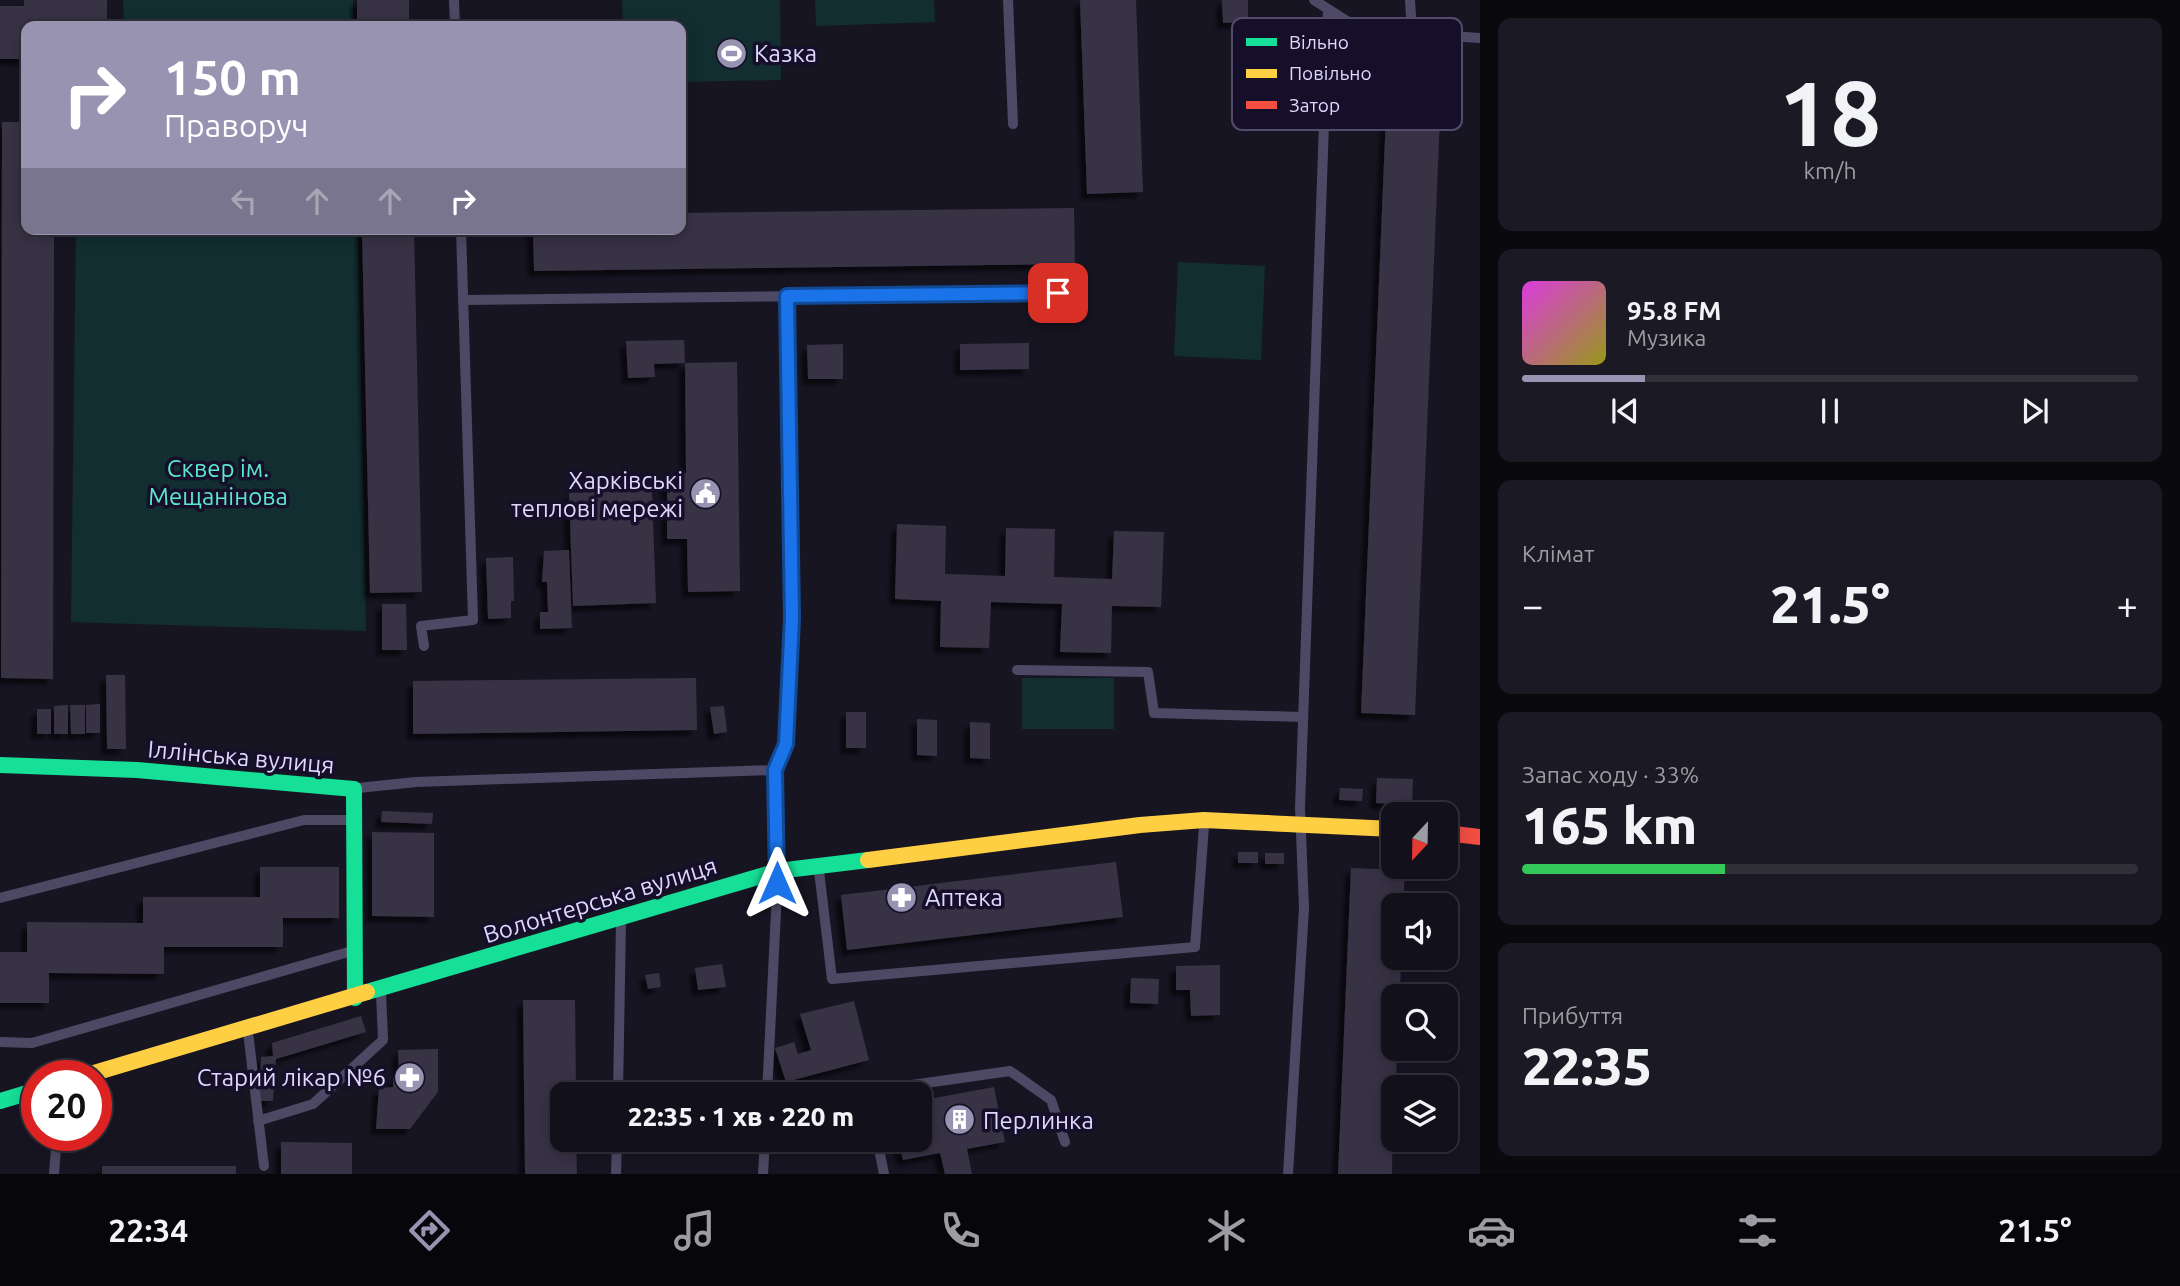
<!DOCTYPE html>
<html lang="uk">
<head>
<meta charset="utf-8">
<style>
	body { margin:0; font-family:Ubuntu,sans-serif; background:#1b1923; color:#f1f3f6; height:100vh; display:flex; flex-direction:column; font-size:26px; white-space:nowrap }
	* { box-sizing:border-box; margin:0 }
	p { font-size:23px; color:#9c9da2 }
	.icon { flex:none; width:38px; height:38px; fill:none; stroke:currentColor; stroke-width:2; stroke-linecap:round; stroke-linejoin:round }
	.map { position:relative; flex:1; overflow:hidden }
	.panel { display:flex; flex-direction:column; gap:18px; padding:18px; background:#0a090e; width:700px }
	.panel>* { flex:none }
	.guide { position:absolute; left:21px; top:21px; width:665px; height:214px; border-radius:14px; box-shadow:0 4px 18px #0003,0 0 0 2px #313039; background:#9993b2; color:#fff; overflow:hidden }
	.needle { width:46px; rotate:202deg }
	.buttons { position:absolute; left:1381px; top:802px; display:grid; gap:14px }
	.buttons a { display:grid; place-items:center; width:77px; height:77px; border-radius:14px; background:#12101a; box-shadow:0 4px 18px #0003,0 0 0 2px #313039; font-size:35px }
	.speed { position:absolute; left:21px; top:1060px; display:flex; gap:14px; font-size:35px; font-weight:700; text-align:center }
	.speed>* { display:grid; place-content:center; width:91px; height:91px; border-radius:50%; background:#12101a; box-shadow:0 4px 18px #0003,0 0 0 2px #313039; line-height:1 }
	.speed .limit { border:10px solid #d22; background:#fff; color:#111 }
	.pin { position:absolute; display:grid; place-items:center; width:60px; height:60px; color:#fff; margin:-30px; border-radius:14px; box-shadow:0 4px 10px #0006 }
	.me { position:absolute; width:77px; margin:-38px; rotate:0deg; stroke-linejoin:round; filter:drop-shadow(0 0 5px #0008) }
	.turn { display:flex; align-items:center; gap:24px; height:147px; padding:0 28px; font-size:32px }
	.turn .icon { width:91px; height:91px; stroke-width:2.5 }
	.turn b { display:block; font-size:49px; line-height:60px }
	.lanes { display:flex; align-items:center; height:66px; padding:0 28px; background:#0003; justify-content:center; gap:35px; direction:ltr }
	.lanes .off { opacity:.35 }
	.big { font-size:52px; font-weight:800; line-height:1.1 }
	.panel .widget { flex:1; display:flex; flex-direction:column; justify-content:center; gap:10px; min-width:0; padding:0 24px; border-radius:14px; background:#1b1923 }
	.panel .dial { align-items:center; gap:0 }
	.dial b { font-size:91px; line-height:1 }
	.song { display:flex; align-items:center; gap:21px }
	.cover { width:84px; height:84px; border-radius:10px; background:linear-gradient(135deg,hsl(300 70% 55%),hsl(60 70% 35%)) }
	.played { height:7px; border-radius:4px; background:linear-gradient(90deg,#9993b2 20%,#313039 20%) }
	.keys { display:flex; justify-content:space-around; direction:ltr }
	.heat { display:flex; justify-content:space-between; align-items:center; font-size:38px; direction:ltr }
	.charge { height:10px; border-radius:5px; background:linear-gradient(90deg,#34c759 33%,#313039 0) }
	.trip { position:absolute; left:550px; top:1082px; width:382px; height:70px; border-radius:14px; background:#12101a; box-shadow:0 4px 18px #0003,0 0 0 2px #313039; font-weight:800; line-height:70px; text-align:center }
	.menu { display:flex; height:112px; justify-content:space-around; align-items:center; background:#07060a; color:#9c9da2 }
	.menu .icon { width:49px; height:49px }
	.menu .selected { color:#9993b2 }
	.menu b { font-size:32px; color:#f1f3f6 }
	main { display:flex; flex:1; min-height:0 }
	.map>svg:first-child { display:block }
	.green { fill:#122e31 }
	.building { fill:#383245; filter:url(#shadow) }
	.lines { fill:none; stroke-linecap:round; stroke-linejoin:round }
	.lane { stroke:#4d4964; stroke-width:10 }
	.fast { stroke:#16e098; stroke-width:16 }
	.slow { stroke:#ffcf43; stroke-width:16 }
	.jam { stroke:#f24e42; stroke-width:16 }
	.route-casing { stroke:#114b97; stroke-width:18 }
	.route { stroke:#1a73e8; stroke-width:12 }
	.labels { text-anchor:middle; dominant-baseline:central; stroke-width:7; stroke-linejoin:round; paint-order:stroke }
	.poi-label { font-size:24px; fill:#dfd7ff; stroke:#150f29; text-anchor:start }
	.park-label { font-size:24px; fill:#5be7d0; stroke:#150f29 }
	.street-label { font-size:24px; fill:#dfd7ff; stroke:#150f29 }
	.key { fill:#150f29; stroke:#524b69; stroke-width:2 }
	.key-label { font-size:19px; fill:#dfd7ff }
</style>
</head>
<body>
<main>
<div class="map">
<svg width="1480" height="1174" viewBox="0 0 1480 1174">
	<defs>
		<filter id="shadow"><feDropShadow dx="-6" dy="6" stdDeviation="2" flood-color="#0009"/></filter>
	</defs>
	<rect width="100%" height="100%" fill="#181523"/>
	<path class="green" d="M 123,0 L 353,0 L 354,26 L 124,26 Z
		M 622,0 L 780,0 L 781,80 L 681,82 L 681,26 L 623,26 Z
		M 815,0 L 934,0 L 935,22 L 816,26 Z
		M 76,229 L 358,229 L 366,631 L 71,622 Z
		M 1178,262 L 1265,266 L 1261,360 L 1174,356 Z
		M 1022,678 L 1114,678 L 1114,729 L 1022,729 Z"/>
	<path class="building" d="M 24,0 L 107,0 L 107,26 L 26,26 L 26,59 L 0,59 L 0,6 L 24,6 Z
		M 357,0 L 409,0 L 409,26 L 357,26 Z
		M 1080,0 L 1136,0 L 1143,192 L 1087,194 Z
		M 1222,0 L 1248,0 L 1248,22 L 1223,23 Z
		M 1388,67 L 1442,69 L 1415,715 L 1361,713 Z
		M 2,122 L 26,122 L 26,229 L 54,229 L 53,679 L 1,678 Z
		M 1074,208 L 1075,264 L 534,271 L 533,229 L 681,229 L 681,213 Z
		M 362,229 L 414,229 L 422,592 L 370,593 Z
		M 684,340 L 685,363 L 654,364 L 655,377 L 628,378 L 626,341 Z
		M 1029,343 L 1029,369 L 960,370 L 960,344 Z
		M 843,344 L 843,379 L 808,379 L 807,345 Z
		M 737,362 L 740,591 L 688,592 L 687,539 L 667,539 L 667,473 L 686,473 L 685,363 Z
		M 652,490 L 656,603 L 573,606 L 569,493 Z
		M 897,524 L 946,526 L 945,574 L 1005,576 L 1006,528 L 1055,529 L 1054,577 L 1112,579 L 1114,531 L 1164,532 L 1161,607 L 1112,606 L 1111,653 L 1060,652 L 1062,604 L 991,602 L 989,648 L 940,647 L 941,601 L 895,599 Z
		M 569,550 L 572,628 L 540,629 L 540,612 L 548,612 L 547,582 L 542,582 L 544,551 Z
		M 513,557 L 514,601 L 511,601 L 511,618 L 488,619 L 486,558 Z
		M 382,604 L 406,604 L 407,650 L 382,650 Z
		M 106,675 L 125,675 L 126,749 L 107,749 Z
		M 696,678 L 697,730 L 413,734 L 413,681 Z
		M 100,704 L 100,733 L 86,733 L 86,705 Z
		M 68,705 L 68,734 L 54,734 L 54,706 Z
		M 70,705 L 85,705 L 85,734 L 71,734 Z
		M 724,706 L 727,732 L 714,734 L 710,707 Z
		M 37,709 L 51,709 L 51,734 L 37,734 Z
		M 846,712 L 866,712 L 866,748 L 846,748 Z
		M 917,719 L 937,720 L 937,756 L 917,755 Z
		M 970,722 L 990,723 L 990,759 L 970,758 Z
		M 1377,778 L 1413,779 L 1412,805 L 1376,803 Z
		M 1340,788 L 1363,789 L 1362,801 L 1339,800 Z
		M 382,811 L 433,813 L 432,824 L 381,822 Z
		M 372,832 L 434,833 L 434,917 L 372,916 Z
		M 1238,852 L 1258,852 L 1258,863 L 1238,863 Z
		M 1265,853 L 1284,853 L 1284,864 L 1265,864 Z
		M 1116,862 L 1123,917 L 847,950 L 841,895 Z
		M 260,867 L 339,867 L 339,918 L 283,918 L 283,947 L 164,947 L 164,974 L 49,973 L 49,1003 L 0,1003 L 0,952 L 27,952 L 27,922 L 143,923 L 143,897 L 260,897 Z
		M 1351,868 L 1405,870 L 1403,905 L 1393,905 L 1393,957 L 1401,957 L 1400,996 L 1393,996 L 1393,1048 L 1397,1048 L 1396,1087 L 1393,1087 L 1392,1174 L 1338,1174 Z
		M 722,964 L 726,987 L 698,990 L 695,968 Z
		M 1220,965 L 1220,1015 L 1191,1016 L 1190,990 L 1176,990 L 1176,966 Z
		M 659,973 L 661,987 L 648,989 L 645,975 Z
		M 1131,978 L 1159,979 L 1158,1004 L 1130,1003 Z
		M 523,1000 L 575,1000 L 576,1094 L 562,1094 L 562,1139 L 576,1139 L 577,1174 L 525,1174 Z
		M 854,1001 L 869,1060 L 786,1082 L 775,1048 L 794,1042 L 798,1054 L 811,1050 L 800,1014 Z
		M 361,1016 L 366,1032 L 276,1059 L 273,1101 L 259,1101 L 261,1057 L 273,1056 L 272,1043 Z
		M 438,1049 L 438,1092 L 410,1129 L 376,1129 L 379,1088 L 393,1087 L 393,1078 L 399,1078 L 398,1050 Z
		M 994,1087 L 1005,1142 L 967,1149 L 972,1174 L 945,1174 L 940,1153 L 903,1160 L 898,1139 L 919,1139 L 919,1101 Z
		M 281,1142 L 352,1143 L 352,1174 L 281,1174 Z
		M 102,1166 L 236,1166 L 236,1174 L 102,1174 Z"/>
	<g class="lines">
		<path class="lane" d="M 454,0 L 455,26
			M 1008,0 L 1013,124
			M 1314,0 L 1361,30 L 1480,38
			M 1410,0 L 1412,33
			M 463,300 L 1058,293
			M 424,646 L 421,626 L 473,620 L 461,229
			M 1017,670 L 1148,672 L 1154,713 L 1303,717
			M 358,788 L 416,782 L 775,770
			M 819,871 L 832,979 L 1195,947 L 1204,826
			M 0,898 L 304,820 L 351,820
			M 248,1032 L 264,1166
			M 0,1042 L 32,1043 L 352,951
			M 856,1093 L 1010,1071 L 1051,1100 L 1065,1142
			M 618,1094 L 621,922
			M 767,1094 L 778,871 L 775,770 L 786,744 L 792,618 L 787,296
			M 258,1121 L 313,1104 L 383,1040 L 381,992
			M 877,1139 L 884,1174
			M 54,1174 L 57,1136
			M 616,1174 L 617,1139
			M 763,1174 L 765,1139
			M 1288,1174 L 1304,908 L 1300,808 L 1328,9"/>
		<path class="fast" d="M 0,765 L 137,770 L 354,789 L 355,998
			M 367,992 L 778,871 L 868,860
			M 0,1101 L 37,1090"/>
		<path class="slow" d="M 868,860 L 1140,825 L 1204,820 L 1393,829
			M 84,1076 L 367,992"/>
		<path class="jam" d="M 1446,833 L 1480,837"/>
	</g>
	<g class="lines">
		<defs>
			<path id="route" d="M 777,883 L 775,770 L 786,744 L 792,618 L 787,296 L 1058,293"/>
		</defs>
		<use href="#route" class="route-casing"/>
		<use href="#route" class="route"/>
	</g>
	<defs>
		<symbol id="stadium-disc" viewBox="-11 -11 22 22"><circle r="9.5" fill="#9993b2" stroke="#150f29"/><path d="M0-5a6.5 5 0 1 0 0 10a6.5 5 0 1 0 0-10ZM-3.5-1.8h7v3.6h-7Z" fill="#fff"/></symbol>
		<symbol id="civic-disc" viewBox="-11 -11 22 22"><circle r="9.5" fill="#9993b2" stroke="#150f29"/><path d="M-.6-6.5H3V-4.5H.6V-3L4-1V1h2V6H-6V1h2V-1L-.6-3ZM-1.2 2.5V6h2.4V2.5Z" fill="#fff"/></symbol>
		<symbol id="pharmacy-disc" viewBox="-11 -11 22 22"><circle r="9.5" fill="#9993b2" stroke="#150f29"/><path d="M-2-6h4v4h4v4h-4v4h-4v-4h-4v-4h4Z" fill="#fff"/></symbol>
		<symbol id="building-disc" viewBox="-11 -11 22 22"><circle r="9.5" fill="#9993b2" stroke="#150f29"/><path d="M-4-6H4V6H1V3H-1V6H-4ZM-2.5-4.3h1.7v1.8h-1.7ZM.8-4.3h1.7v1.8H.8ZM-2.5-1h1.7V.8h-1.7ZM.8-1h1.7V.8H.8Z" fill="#fff"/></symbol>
	</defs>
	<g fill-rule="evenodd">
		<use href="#stadium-disc" x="714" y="36" width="35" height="35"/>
		<use href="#civic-disc" x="688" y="476" width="35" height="35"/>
		<use href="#pharmacy-disc" x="884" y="880" width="35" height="35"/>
		<use href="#pharmacy-disc" x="392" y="1060" width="35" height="35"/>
		<use href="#building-disc" x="942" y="1102" width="35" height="35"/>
	</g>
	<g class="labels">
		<g class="poi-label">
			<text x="754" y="53">Казка</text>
			<text x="683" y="480" text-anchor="end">Харківські<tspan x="683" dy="28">теплові мережі</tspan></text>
			<text x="925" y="897">Аптека</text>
			<text x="386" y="1077" text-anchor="end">Старий лікар №6</text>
			<text x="983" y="1120">Перлинка</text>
		</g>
		<g class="park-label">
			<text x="218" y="468">Сквер ім.<tspan x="218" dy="28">Мещанінова</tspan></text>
		</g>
		<g class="street-label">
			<text transform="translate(241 757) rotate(5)">Іллінська вулиця</text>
			<text transform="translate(600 900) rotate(-17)">Волонтерська вулиця</text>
		</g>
	</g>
	<rect x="1232" y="18" width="230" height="112" rx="10" class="key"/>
	<rect x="1246" y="38" width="31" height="8" fill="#16e098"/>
	<rect x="1246" y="69" width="31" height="9" fill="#ffcf43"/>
	<rect x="1246" y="101" width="31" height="8" fill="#f24e42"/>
	<g class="key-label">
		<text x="1289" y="49">Вільно</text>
		<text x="1289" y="80">Повільно</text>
		<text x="1289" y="112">Затор</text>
	</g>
</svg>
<div class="buttons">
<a><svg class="needle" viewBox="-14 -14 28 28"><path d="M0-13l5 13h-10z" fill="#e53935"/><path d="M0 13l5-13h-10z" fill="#9c9da2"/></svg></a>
<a><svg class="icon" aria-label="sound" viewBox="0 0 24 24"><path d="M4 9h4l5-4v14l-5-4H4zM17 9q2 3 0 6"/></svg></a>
<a><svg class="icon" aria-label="search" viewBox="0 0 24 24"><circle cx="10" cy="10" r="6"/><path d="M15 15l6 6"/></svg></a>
<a><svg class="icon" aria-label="layers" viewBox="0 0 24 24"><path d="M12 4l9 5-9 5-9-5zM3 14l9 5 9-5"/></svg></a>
</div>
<div class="speed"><div class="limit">20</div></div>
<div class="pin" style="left:1058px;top:293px;background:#d93025"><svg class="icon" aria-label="arrive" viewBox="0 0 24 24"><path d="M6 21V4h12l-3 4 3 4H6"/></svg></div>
<svg class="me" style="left:777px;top:883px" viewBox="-20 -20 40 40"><path d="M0-17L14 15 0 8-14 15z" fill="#1a73e8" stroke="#fff" stroke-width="4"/></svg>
<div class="trip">22:35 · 1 хв · 220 m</div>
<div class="guide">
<div class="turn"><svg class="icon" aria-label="right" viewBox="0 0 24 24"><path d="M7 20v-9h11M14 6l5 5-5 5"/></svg><div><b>150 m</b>Праворуч</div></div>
<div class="lanes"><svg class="icon off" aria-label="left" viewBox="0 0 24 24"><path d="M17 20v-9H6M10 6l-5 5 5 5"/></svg><svg class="icon off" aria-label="ahead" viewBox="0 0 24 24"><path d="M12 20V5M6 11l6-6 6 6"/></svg><svg class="icon off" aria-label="ahead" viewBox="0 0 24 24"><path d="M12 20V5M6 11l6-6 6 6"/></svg><svg class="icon" aria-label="right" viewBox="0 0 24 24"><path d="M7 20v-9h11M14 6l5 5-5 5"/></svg></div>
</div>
</div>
<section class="panel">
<div class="widget dial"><b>18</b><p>km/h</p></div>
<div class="widget">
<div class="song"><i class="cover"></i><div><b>95.8 FM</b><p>Музика</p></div></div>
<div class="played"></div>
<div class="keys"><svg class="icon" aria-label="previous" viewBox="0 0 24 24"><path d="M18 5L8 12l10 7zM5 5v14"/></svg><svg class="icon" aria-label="pause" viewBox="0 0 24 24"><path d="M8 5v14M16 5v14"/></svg><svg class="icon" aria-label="next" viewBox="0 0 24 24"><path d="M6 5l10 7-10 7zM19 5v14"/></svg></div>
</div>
<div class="widget"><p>Клімат</p>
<div class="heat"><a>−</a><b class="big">21.5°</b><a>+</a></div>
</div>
<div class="widget"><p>Запас ходу · 33%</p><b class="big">165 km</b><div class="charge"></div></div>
<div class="widget"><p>Прибуття</p><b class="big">22:35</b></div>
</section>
</main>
<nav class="menu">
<b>22:34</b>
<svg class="icon selected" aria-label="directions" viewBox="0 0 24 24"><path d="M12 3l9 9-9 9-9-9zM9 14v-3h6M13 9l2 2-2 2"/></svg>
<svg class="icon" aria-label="music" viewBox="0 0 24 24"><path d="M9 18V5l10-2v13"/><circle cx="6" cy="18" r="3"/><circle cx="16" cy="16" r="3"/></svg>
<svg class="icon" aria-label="phone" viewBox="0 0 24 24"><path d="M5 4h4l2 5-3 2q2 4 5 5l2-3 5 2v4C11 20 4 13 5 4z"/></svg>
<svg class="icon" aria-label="climate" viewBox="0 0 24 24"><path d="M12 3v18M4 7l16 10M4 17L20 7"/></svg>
<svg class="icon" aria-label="car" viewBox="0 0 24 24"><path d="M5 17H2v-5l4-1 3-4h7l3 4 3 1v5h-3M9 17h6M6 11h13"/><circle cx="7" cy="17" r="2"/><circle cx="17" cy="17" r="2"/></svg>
<svg class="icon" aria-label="filters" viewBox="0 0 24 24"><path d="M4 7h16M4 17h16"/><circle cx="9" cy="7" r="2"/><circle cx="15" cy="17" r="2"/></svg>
<b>21.5°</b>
</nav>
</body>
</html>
